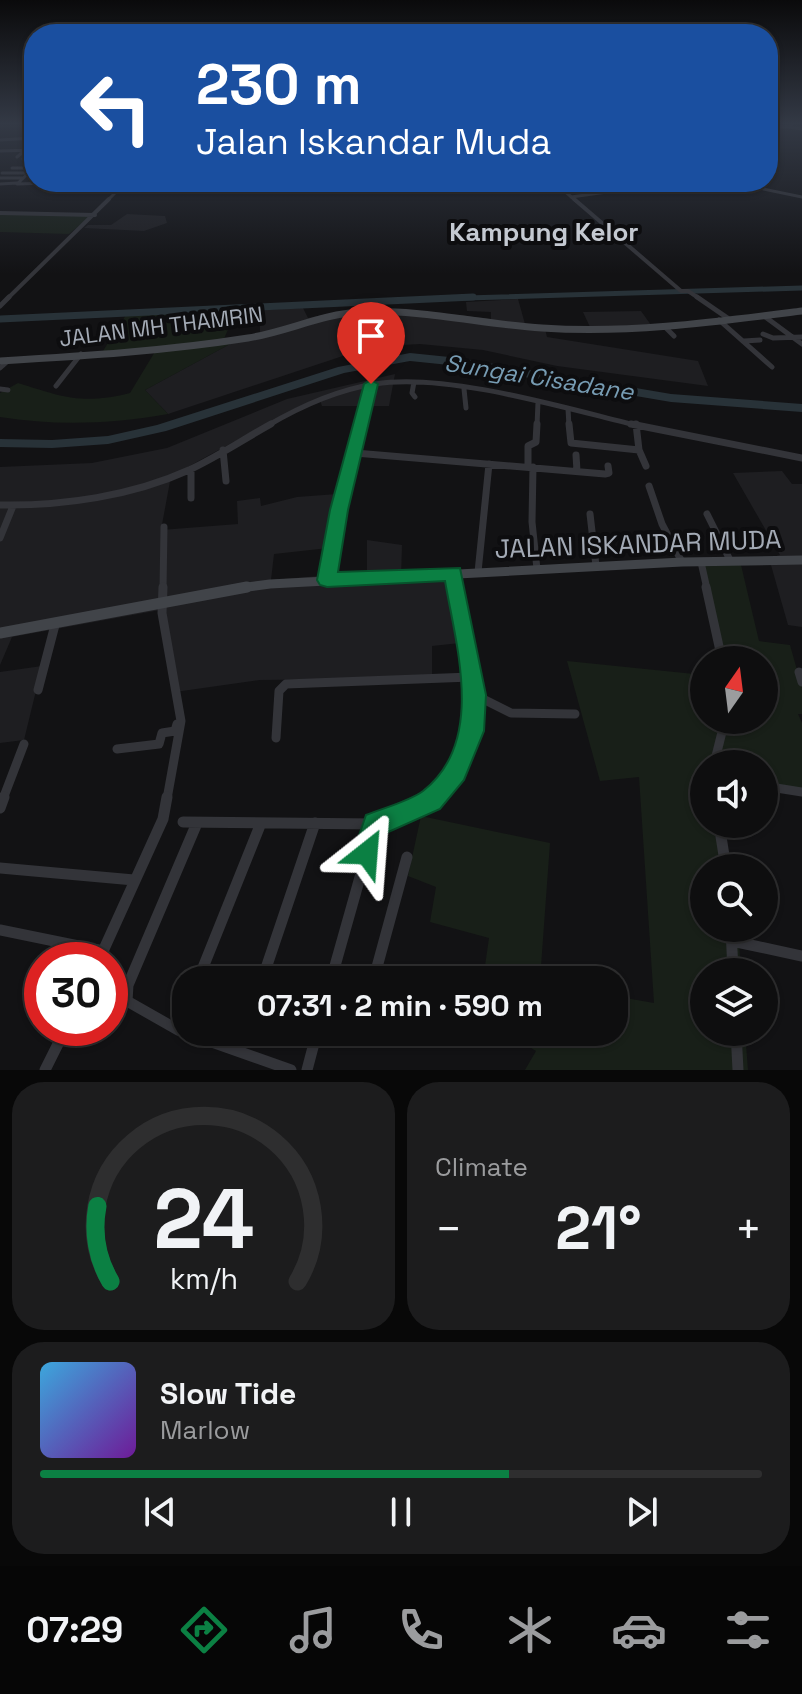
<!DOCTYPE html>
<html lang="en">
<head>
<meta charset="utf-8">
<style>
	body { margin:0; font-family:"Space Grotesk",sans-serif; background:#1c1c1d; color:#f1f3f6; height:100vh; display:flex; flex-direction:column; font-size:30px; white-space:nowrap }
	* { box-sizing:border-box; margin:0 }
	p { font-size:26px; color:#9b9c9e }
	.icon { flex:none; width:44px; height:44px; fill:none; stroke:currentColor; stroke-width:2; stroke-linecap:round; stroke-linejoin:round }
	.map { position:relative; height:1070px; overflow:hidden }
	.details { display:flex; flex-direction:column; gap:12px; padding:12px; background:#080808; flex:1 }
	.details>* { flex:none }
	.banner { position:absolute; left:24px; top:24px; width:754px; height:168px; border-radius:32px; box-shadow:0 2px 6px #0004,0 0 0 2px #2e2e2f; background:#1a4fa0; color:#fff; overflow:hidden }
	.needle { width:52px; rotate:14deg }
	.fabs { position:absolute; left:690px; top:646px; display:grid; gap:16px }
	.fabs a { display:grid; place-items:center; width:88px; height:88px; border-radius:50%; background:#0e0e0f; box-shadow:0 2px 6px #0004,0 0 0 2px #2e2e2f; font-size:40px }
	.speed { position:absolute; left:24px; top:942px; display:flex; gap:16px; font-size:40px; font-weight:700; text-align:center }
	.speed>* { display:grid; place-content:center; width:104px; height:104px; border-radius:50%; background:#0e0e0f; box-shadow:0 2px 6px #0004,0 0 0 2px #2e2e2f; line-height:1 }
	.speed .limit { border:12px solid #d22; background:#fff; color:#111 }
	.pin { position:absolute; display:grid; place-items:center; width:68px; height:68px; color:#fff; margin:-82px -34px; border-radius:50% 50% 50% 0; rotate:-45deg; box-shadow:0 0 8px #0007 }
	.pin .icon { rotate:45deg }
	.me { position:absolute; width:88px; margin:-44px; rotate:28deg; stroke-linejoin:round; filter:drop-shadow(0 0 6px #0008) }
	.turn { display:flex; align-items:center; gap:28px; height:168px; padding:0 40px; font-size:36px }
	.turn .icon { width:104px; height:104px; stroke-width:2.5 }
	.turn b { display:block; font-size:56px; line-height:68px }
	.big { font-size:60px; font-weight:800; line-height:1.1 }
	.details .tile { flex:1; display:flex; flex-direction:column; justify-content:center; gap:12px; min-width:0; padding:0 28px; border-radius:32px; background:#1c1c1d }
	.details .dial { align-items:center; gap:0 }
	.dial svg { height:208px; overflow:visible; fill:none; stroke:#2e2e2f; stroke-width:7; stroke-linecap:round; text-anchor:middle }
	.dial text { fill:#f1f3f6; stroke:none }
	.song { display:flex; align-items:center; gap:24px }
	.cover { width:96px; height:96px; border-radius:12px; background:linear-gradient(135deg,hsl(200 70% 55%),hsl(280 70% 35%)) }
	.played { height:8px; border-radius:4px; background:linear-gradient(90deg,#0b8043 65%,#2e2e2f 65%) }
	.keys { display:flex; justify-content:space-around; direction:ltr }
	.heat { display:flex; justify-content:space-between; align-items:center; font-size:44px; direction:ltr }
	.details .tiles { flex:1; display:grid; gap:12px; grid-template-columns:1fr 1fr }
	.tile:last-child { grid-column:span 2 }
	.trip { position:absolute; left:172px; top:966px; width:456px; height:80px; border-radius:32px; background:#0e0e0f; box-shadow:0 2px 6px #0004,0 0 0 2px #2e2e2f; font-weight:800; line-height:80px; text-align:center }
	.dock { display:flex; height:128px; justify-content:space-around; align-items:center; background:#060606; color:#9b9c9e }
	.dock .icon { width:56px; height:56px }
	.dock .active { color:#0b8043 }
	.dock b { font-size:36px; color:#f1f3f6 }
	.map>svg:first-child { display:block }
	.built { fill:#1e1e21 }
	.green { fill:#181f18 }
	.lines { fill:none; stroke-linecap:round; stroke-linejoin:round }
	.canal-far1 { stroke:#283238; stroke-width:5 }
	.canal { stroke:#283238; stroke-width:7 }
	.river { fill:#283238; fill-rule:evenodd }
	.street-far5 { stroke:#333439; stroke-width:3 }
	.street-far4 { stroke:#333439; stroke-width:4 }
	.street-far3 { stroke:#333439; stroke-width:5 }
	.street-far2 { stroke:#333439; stroke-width:7 }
	.street-far1 { stroke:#333439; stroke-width:9 }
	.street { stroke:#333439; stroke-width:11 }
	.secondary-far2 { stroke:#414449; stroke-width:7 }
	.secondary-far1 { stroke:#414449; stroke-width:9 }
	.secondary { stroke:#414449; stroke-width:11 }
	.route { fill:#0b8043; stroke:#07532c; stroke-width:2 }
	.labels { text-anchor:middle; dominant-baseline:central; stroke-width:8; stroke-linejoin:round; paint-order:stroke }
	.far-street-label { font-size:22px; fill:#a3aab5; stroke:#0d0d0f }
	.far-water-label { font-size:24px; font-style:italic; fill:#779cb3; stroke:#0d0d0f }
	.far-quarter-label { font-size:26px; font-weight:bold; fill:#c4c9d1; stroke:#0d0d0f }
	.street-label { font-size:26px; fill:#a3aab5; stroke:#0d0d0f }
</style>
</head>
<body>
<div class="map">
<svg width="802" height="1070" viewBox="0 0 802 1070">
	<rect width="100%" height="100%" fill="#121214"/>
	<path class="built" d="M 127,214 L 165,216 L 167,223 L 144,231 L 84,228 L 88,225 L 111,225 Z
		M 518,299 L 525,324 L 544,325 L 547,337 L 698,361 L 708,386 L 557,366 L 483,350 L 420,344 L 370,347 L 168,414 L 145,390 L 241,338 L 260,334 L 260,310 L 303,308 L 308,318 L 337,312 L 450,314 L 491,319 L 491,312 L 467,311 L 466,302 Z
		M 641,311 L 651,325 L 590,327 L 583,312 Z
		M 395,374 L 389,406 L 322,406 L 320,400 L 298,407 L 171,476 L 161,530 L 238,524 L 237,501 L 260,498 L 261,506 L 297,497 L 337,494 L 328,548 L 274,554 L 271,580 L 367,572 L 367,540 L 402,545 L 401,578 L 446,576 L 460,643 L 432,646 L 432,678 L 260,680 L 175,692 L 160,610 L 12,637 L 0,665 L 0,467 L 92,463 L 167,448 L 287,399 Z
		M 782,471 L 792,484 L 802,484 L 802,627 L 788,625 L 769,558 L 780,555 L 733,473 Z
		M 42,666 L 24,740 L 0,743 L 0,672 Z"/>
	<path class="green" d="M 0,212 L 93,214 L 69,234 L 0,232 Z
		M 236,310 L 224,339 L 241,338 L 145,390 L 168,414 C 113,424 55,426 0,417 L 0,393 L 18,383 C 63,397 82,405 130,393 L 156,350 L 101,354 L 126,315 Z
		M 741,565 L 759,641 L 790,645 L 802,688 L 802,714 L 798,714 L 802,723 L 802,790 L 764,784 L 764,764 L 704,764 L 704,824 L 722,824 L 731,868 L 704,868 L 704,928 L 738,928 L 741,972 L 704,972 L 704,1032 L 745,1032 L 748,1070 L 525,1070 L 536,1051 L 506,1032 L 614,1032 L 614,996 L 654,1003 L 639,777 L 600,781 L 567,661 L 704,675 L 704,720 L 764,720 L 764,660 L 720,660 L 701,566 Z
		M 421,816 L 550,843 L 540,980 L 483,980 L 489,938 L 430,922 L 436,887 L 408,876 Z"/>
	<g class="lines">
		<path class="canal-far1" d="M 430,299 L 802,288"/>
		<path class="canal" d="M 0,319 L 473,297"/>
		<path class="river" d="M 410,353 L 459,358 L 671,394 L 802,404 L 802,412 L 671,402 L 459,366 L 410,361 L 344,373 L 166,431 L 108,444 L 52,448 L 0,447 L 0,439 L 52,440 L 108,436 L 157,425 L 338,367 Z"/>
		<path class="street-far5" d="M 792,124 L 789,127 L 802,129
			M 772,127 L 789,127
			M 768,130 L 777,132 L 768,153
			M 0,140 L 34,138
			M 0,151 L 34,150
			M 17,157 L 34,143
			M 23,159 L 34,159
			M 12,168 L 33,168
			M 34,168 L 17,184 L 80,182
			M 2,173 L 28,173
			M 0,178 L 22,178
			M 554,182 L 576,201
			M 730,182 L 802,197
			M 0,184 L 17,183
			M 122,185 L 216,191 L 222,182
			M 532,190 L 564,192
			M 571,197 L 679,182
			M 107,201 L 126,182"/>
		<path class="street-far4" d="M 574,199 L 681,291 L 688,291 L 700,299
			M 0,213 L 95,215
			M 7,299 L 109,199"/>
		<path class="street-far3" d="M 697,297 L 729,319
			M 0,306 L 9,297
			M 764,316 L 802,344
			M 719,320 L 772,367
			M 664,326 L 674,336
			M 763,334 L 773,338 L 802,337
			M 744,341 L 760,340
			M 0,368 L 9,360
			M 414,382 L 412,393 L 415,397
			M 56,386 L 81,354
			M 0,389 L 8,390
			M 464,389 L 466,408
			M 568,409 L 569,426
			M 267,426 C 301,406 336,390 375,384 C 446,372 568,409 639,426
			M 360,426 L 371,384
			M 537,426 L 538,402"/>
		<path class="street-far2" d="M 569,424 L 571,443 L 639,450 L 646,466
			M 631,424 L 802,458
			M 636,424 L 639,450
			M 223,450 L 226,481
			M 355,453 L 605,474 L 609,473 L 608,466
			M 576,455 L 577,471
			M 528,467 L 528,446 L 536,442 L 537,424
			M 533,467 L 532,522 L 537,569
			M 191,469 L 191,498
			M 649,486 L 662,524 L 682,562
			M 0,505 C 63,506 132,496 189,470 C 217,457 244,439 271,424
			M 590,514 L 596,566
			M 707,514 L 730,560
			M 0,538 L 13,506
			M 701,562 L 707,589
			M 478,572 L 489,464
			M 453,573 L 456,589
			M 327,580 L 339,510 L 361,424
			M 163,589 L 164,527"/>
		<path class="street-far1" d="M 163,587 L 162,613 L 181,721 L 167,799
			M 706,587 L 722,660
			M 799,672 L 802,682
			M 38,690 L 55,625
			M 475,695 L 511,713 L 575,714
			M 276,738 L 279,691 L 286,684 L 471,677
			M 117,749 L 159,744 L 162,733 L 175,731 L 177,724
			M 714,764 L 725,720
			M 764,786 L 802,792
			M 3,799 L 24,744
			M 431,799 C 439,790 449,781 455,770 C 489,713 467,648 456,587"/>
		<path class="street" d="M 0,808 L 4,797
			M 183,822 L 375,824 L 433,797
			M 197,823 L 128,985 L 127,1001 L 178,1030 L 291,1070
			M 719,824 L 726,868
			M 0,868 L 134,880
			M 731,928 L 733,972
			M 0,930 L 103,951
			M 732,941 L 802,956
			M 99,960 L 163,819 L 167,797
			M 334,970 L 374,978 L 407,857
			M 198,980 L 261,823
			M 262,980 L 315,823
			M 331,980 L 375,824
			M 178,1030 L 186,1009
			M 736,1032 L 738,1070
			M 238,1051 L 245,1032
			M 45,1070 L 66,1028
			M 307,1070 L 317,1032"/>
		<path class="secondary-far2" d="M 0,361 C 83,356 166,351 248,338 C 286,332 322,314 360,312 C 421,309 481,324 542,328 C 629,334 716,322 802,311"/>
		<path class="secondary-far1" d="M 233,589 L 270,584 L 682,562 L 802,560"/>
		<path class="secondary" d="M 0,633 L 247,587"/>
	</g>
	<linearGradient id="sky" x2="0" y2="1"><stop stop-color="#0a0a0b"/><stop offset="0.45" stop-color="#333945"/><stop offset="1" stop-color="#333945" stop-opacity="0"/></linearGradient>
	<rect width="802" height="274" fill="url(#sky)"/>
	<path class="route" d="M 371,380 L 378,384 L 348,510 L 338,572 L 460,568 L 486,695 L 484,731 L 464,780 L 440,809 L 386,833 L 376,862 L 367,866 L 357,862 L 353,853 L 366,815 C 383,808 408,802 423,791 C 486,742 456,646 445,581 L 327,587 L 320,585 L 317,580 L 330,510 L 364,384 Z"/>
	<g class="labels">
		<g class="far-street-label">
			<text transform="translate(161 326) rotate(-7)">JALAN MH THAMRIN</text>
		</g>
		<g class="far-water-label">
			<text transform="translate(539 377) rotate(9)">Sungai Cisadane</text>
		</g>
		<g class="far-quarter-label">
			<text x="544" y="232">Kampung Kelor</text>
		</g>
		<g class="street-label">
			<text transform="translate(638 544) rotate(-2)">JALAN ISKANDAR MUDA</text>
		</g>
	</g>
</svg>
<div class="fabs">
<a><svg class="needle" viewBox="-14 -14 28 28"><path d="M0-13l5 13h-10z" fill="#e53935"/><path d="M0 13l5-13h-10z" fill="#9b9c9e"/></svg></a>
<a><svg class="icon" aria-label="sound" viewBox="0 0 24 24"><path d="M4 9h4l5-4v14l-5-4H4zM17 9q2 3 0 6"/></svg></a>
<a><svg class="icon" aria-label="search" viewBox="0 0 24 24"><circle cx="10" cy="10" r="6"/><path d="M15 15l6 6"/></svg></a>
<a><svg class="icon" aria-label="layers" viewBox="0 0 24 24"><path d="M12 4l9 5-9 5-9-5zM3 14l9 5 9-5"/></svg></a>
</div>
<div class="speed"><div class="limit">30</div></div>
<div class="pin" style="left:371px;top:384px;background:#d93025"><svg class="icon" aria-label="arrive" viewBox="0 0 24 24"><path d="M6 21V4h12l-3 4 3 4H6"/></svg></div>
<svg class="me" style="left:367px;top:853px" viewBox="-20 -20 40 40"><path d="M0-17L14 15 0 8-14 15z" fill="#0b8043" stroke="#fff" stroke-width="4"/></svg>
<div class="trip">07:31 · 2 min · 590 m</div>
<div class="banner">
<div class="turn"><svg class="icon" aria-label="left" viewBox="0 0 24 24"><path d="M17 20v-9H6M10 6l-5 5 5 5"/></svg><div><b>230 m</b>Jalan Iskandar Muda</div></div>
</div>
</div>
<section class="details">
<div class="tiles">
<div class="tile dial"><svg viewBox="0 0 100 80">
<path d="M14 69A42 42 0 1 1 86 69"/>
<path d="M14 69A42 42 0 0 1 9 40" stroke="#0b8043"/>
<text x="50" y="56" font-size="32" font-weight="700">24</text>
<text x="50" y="72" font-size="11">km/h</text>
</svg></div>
<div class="tile"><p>Climate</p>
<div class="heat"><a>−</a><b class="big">21°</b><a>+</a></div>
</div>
<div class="tile">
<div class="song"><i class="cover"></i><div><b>Slow Tide</b><p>Marlow</p></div></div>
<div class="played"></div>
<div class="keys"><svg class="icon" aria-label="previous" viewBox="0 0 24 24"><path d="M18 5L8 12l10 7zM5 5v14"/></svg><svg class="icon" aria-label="pause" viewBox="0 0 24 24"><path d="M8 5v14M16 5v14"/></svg><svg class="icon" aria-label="next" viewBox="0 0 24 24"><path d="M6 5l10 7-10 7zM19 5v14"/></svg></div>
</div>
</div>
</section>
<nav class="dock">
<b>07:29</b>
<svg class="icon active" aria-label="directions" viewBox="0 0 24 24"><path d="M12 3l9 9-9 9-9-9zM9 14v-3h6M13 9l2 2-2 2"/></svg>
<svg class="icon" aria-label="music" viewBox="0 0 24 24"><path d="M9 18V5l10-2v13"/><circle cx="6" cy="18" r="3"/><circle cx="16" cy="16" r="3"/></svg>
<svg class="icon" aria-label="phone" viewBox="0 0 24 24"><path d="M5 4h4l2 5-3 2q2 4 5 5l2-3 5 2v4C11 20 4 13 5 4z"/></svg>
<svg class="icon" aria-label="climate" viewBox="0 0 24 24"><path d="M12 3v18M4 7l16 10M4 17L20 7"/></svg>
<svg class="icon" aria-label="car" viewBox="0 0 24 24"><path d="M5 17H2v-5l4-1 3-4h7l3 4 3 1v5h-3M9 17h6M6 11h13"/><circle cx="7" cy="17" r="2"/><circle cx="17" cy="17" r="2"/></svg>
<svg class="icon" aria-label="filters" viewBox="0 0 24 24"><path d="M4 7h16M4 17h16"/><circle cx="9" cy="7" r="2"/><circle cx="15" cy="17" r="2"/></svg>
</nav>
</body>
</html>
